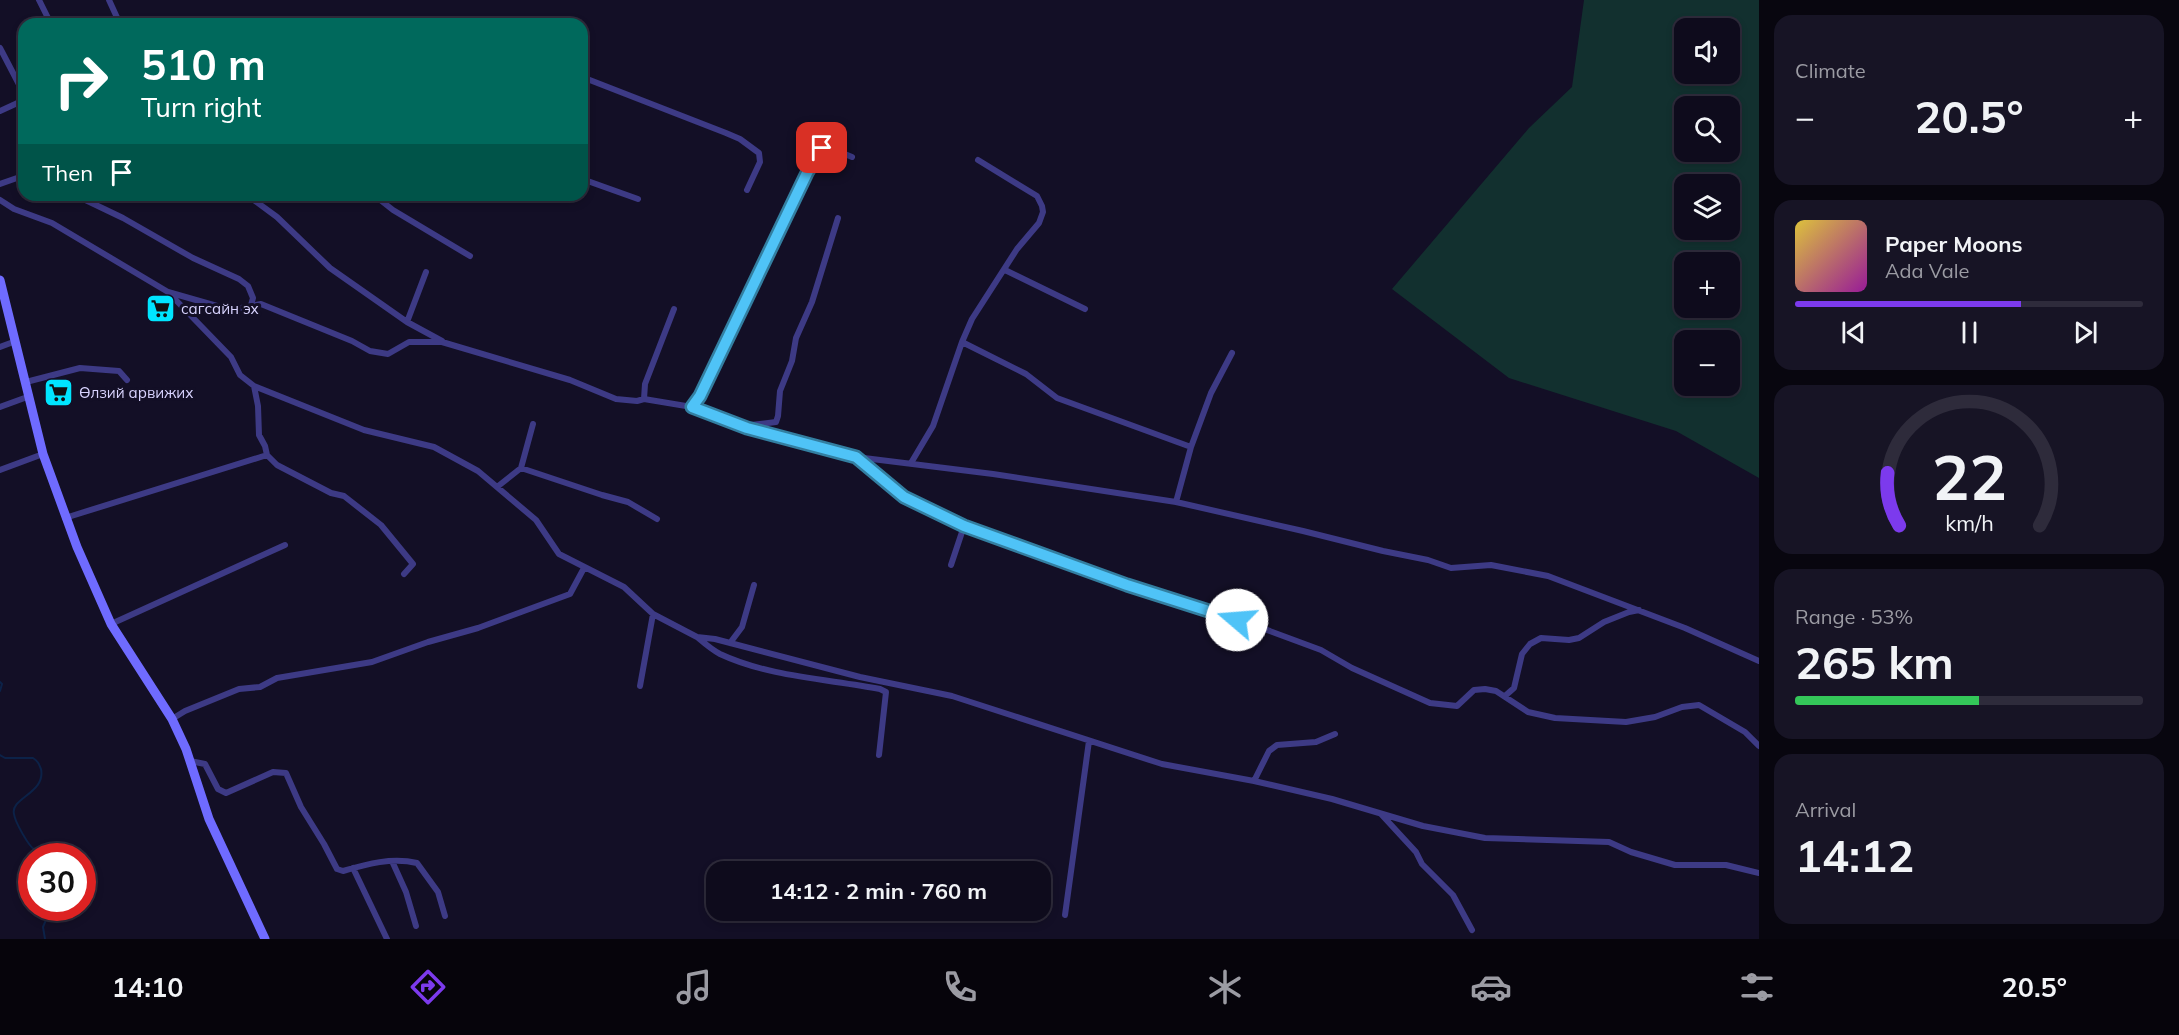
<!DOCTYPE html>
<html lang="en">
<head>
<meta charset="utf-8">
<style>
	body { margin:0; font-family:Mulish,sans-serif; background:#171425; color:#f1f3f6; height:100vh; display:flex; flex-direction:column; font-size:22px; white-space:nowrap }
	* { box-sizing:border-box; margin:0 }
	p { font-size:20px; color:#9b9ba3 }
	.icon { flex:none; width:33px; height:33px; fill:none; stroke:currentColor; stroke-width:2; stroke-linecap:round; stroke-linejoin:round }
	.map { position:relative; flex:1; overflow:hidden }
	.panel { display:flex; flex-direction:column; gap:15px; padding:15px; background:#08060f; width:420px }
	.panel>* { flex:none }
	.guide { position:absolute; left:18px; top:18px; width:570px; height:183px; border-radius:18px; box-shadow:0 3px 9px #0003,0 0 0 2px #2e2b3b; background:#00695c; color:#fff; overflow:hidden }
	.fabs { position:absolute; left:1674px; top:18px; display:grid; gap:12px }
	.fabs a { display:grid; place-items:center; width:66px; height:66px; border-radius:12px; background:#0e0b1c; box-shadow:0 3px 9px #0003,0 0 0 2px #2e2b3b; font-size:30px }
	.speed { position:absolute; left:18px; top:843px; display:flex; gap:12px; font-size:30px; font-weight:700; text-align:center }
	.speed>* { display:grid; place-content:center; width:78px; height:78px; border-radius:50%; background:#0e0b1c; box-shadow:0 3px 9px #0003,0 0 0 2px #2e2b3b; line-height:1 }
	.speed .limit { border:9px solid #d22; background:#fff; color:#111 }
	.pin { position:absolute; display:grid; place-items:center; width:51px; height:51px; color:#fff; margin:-26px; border-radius:12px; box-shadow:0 3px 9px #0006 }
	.me { position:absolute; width:66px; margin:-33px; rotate:288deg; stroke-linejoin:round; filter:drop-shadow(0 0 4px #0008) }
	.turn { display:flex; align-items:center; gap:21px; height:126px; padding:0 24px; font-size:27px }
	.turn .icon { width:78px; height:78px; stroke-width:2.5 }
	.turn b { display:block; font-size:42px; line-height:51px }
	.then { display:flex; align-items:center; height:57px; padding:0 24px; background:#0003; gap:12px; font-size:22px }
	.big { font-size:45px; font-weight:700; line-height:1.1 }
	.panel .card { flex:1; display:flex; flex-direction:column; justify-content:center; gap:9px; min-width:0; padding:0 21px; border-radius:18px; background:#171425 }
	.panel .dial { align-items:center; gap:0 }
	.dial svg { height:156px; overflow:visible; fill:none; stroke:#2e2b3b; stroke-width:7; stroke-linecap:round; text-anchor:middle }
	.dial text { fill:#f1f3f6; stroke:none }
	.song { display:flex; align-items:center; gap:18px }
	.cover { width:72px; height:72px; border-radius:9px; background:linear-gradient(135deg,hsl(50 70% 55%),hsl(300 70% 35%)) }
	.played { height:6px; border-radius:3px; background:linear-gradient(90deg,#7c3aed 65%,#2e2b3b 65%) }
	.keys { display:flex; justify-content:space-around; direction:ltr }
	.heat { display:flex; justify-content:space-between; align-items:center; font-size:33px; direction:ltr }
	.charge { height:9px; border-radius:4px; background:linear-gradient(90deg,#34c759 53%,#2e2b3b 0) }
	.trip { position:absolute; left:706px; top:861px; width:345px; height:60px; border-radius:18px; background:#0e0b1c; box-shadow:0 3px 9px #0003,0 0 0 2px #2e2b3b; font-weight:700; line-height:60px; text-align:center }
	.tabs { display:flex; height:96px; justify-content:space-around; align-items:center; background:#06040b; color:#9b9ba3 }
	.tabs .icon { width:42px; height:42px }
	.tabs .selected { color:#7c3aed }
	.tabs b { font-size:27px; color:#f1f3f6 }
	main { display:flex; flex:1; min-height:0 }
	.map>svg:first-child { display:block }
	.green { fill:#12302f; fill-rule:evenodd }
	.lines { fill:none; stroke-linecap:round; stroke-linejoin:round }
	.stream { stroke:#0c2248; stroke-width:2 }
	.minor { stroke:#3d3a85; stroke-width:6 }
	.secondary { stroke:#6f6bff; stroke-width:9 }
	.route-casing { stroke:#337fa1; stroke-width:15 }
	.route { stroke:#4fc3f7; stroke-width:10 }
	.labels { text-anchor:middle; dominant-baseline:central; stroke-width:6; stroke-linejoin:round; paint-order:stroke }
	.poi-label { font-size:15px; fill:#d9d4ff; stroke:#130f26; text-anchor:start }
</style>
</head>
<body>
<main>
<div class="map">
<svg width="1759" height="939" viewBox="0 0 1759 939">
	<rect width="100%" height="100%" fill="#130f26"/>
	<path class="green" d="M 1584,0 L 1759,0 L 1759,478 L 1676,431 L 1509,378 L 1392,289 L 1529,128 L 1572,87 ZM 1684,28 L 1730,28 L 1730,74 L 1684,74 ZM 1684,106 L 1730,106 L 1730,152 L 1684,152 ZM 1684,184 L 1730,184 L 1730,230 L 1684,230 ZM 1684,262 L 1730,262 L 1730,308 L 1684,308 ZM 1684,340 L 1730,340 L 1730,386 L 1684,386 Z"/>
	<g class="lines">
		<path class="stream" d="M 0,682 L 2,684 L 0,691
			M 0,755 L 5,758 L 33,758 C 38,761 39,764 41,769 C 46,793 10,798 14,814 C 15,822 29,847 35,850 C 40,853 43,853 47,856
			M 45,939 L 43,927 L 51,908"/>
		<path class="minor" d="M 39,0 L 51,24
			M 109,0 L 120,24
			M 0,48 L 24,94
			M 582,77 L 726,133 L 740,139 L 759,153 L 760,162 L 747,190
			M 0,111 L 24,100
			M 582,179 L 638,199
			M 0,184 L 17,178 L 24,179
			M 57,195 L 61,195
			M 75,195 L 123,218 L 193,258 L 239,279 L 248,286 L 253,298 L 251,305
			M 247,195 L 277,217 L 330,268 L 407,322 L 442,341
			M 374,195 L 393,210 L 470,256
			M 0,200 L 14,209 L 52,223 L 168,292 L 231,310 L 261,304 L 352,341 L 370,351 L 388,354 L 409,342 L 442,342 L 570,380 L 616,399 L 637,401 L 644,399 L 692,407 L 747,428 L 856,457 L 993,474 L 1176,502 L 1303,531 L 1383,551 L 1428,560 L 1451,568 L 1491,565 L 1548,576 L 1685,628 L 1759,661
			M 1005,270 L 1085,309
			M 168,292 L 231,357 L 240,375 L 254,386 L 364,430 L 434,447 L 478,471 L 536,520 L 559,554 L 624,587 L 653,614 L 697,637 L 715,639 L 860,677 L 952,696 L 1162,764 L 1254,781 L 1332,799 L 1423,826 L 1485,838 L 1609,842 L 1631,852 L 1675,865 L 1726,865 L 1759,873
			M 407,322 L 426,272
			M 962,342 L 1026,374 L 1057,398 L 1191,447 L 1176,502
			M 0,347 L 16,341
			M 26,382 L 80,368 L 119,371 L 127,380
			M 644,399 L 645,384 L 674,309
			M 0,407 L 30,396
			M 692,407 L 700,396 L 807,173 L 822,149 L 828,147 L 852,157
			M 747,428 L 751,425 L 776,422 L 778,416 L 780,391 L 792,361 L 796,338 L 812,302 L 838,218
			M 1191,447 L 1211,393 L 1232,353
			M 267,455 L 277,465 L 331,493 L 344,496 L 381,525 L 413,564 L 404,574
			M 856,457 L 904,497 L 964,526 L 1127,585 L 1259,627 L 1321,650 L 1352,668 L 1430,703 L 1457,706 L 1474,690 L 1485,689 L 1496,691 L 1528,712 L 1555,718 L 1626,722 L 1655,717 L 1682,707 L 1699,705 L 1745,732 L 1759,746
			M 911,463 L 933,426 L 962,342 L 972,319 L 1017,249 L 1039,223 L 1043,212 L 1042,206 L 1037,196 L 978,160
			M 521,468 L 602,495 L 628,502 L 657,519
			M 0,470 L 43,454
			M 497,487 L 521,468 L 533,424
			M 65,518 L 267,455 L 265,446 L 259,435 L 258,406 L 254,386
			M 951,565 L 964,526
			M 111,624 L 285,545
			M 697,637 C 704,643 712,650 720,654 C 769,677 828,679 880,689 L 886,692 L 879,755
			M 730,643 L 742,627 L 754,585
			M 640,686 L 653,614
			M 1505,696 L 1514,688 L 1522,654 L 1530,644 L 1541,638 L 1569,640 L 1579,638 L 1604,622 L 1629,612 L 1639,610
			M 172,719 L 185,711 L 239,689 L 260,687 L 277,678 L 372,662 L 428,642 L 478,628 L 570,594 L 584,568
			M 190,761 L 205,764 L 218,789 L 226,793 L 273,772 L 286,773 L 301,807 L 324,844 L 337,869 L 343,871 C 367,864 392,857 417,863 L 438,892 L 445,916
			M 1254,781 L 1269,751 L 1277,745 L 1316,742 L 1335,734
			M 1381,814 L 1416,852 L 1422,864 L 1453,895 L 1472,930
			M 392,861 L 406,892 L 416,926
			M 353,868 L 387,939
			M 1065,915 L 1089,741"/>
		<path class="secondary" d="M 0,280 L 43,454 L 77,547 L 111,624 L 172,719 L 186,749 L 209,819 L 265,939"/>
	</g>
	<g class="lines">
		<defs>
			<path id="route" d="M 822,148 L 807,173 L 700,396 L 692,407 L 747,428 L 856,457 L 904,497 L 964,526 L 1127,585 L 1237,620"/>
		</defs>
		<use href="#route" class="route-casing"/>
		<use href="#route" class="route"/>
	</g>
	<defs>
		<symbol id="supermarket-square" viewBox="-11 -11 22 22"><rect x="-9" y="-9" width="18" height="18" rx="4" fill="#00e5ff" stroke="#130f26"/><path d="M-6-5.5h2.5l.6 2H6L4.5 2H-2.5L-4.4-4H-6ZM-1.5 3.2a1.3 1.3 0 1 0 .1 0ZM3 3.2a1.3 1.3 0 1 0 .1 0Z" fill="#111"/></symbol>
	</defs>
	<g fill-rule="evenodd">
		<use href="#supermarket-square" x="144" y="292" width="33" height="33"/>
		<use href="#supermarket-square" x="42" y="376" width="33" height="33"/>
	</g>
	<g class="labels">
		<g class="poi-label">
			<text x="181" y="308">сагсайн эх</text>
			<text x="79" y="392">Өлзий арвижих</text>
		</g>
	</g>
</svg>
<div class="fabs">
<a><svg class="icon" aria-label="sound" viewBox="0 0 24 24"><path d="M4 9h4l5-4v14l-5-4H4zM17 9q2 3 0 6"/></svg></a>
<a><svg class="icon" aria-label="search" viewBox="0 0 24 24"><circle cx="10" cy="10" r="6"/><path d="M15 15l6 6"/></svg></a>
<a><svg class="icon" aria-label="layers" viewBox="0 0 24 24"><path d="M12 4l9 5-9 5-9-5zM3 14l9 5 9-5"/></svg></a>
<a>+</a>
<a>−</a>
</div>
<div class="speed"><div class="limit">30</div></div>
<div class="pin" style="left:822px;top:148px;background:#d93025"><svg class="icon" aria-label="arrive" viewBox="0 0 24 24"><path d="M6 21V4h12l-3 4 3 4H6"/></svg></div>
<svg class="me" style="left:1237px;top:620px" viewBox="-20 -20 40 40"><circle r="19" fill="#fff"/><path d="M0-13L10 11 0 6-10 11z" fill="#4fc3f7"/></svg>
<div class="trip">14:12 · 2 min · 760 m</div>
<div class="guide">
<div class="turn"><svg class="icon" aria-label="right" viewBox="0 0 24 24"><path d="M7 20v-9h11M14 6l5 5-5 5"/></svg><div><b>510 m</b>Turn right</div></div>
<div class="then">Then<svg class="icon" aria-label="arrive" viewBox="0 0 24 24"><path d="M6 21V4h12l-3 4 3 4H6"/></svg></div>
</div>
</div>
<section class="panel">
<div class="card"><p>Climate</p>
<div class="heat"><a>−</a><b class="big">20.5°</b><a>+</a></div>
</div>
<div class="card">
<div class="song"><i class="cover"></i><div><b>Paper Moons</b><p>Ada Vale</p></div></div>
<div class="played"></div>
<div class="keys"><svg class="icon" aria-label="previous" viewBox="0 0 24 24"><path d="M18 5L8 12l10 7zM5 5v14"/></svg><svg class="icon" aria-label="pause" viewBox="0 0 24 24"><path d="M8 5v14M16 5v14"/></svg><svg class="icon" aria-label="next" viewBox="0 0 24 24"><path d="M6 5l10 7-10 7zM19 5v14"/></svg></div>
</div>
<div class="card dial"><svg viewBox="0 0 100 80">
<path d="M14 69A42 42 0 1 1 86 69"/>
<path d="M14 69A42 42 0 0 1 8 42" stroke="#7c3aed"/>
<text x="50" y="56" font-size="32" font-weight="700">22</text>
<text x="50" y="72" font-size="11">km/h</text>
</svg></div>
<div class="card"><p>Range · 53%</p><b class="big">265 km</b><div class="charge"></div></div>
<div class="card"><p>Arrival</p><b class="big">14:12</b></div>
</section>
</main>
<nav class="tabs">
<b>14:10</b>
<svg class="icon selected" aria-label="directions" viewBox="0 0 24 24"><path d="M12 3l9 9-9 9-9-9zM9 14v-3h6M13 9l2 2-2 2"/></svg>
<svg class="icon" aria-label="music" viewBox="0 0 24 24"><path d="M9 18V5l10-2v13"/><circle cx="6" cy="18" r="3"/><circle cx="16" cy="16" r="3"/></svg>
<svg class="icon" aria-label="phone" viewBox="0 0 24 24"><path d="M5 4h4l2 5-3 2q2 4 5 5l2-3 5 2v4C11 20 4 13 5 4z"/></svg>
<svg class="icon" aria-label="climate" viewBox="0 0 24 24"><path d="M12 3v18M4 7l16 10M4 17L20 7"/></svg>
<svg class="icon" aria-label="car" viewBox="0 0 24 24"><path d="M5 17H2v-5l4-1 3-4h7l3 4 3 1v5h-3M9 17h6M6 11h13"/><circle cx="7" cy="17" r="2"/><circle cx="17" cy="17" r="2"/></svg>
<svg class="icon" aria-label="filters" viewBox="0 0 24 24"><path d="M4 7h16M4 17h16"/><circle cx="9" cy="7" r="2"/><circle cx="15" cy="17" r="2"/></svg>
<b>20.5°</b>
</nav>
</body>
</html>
